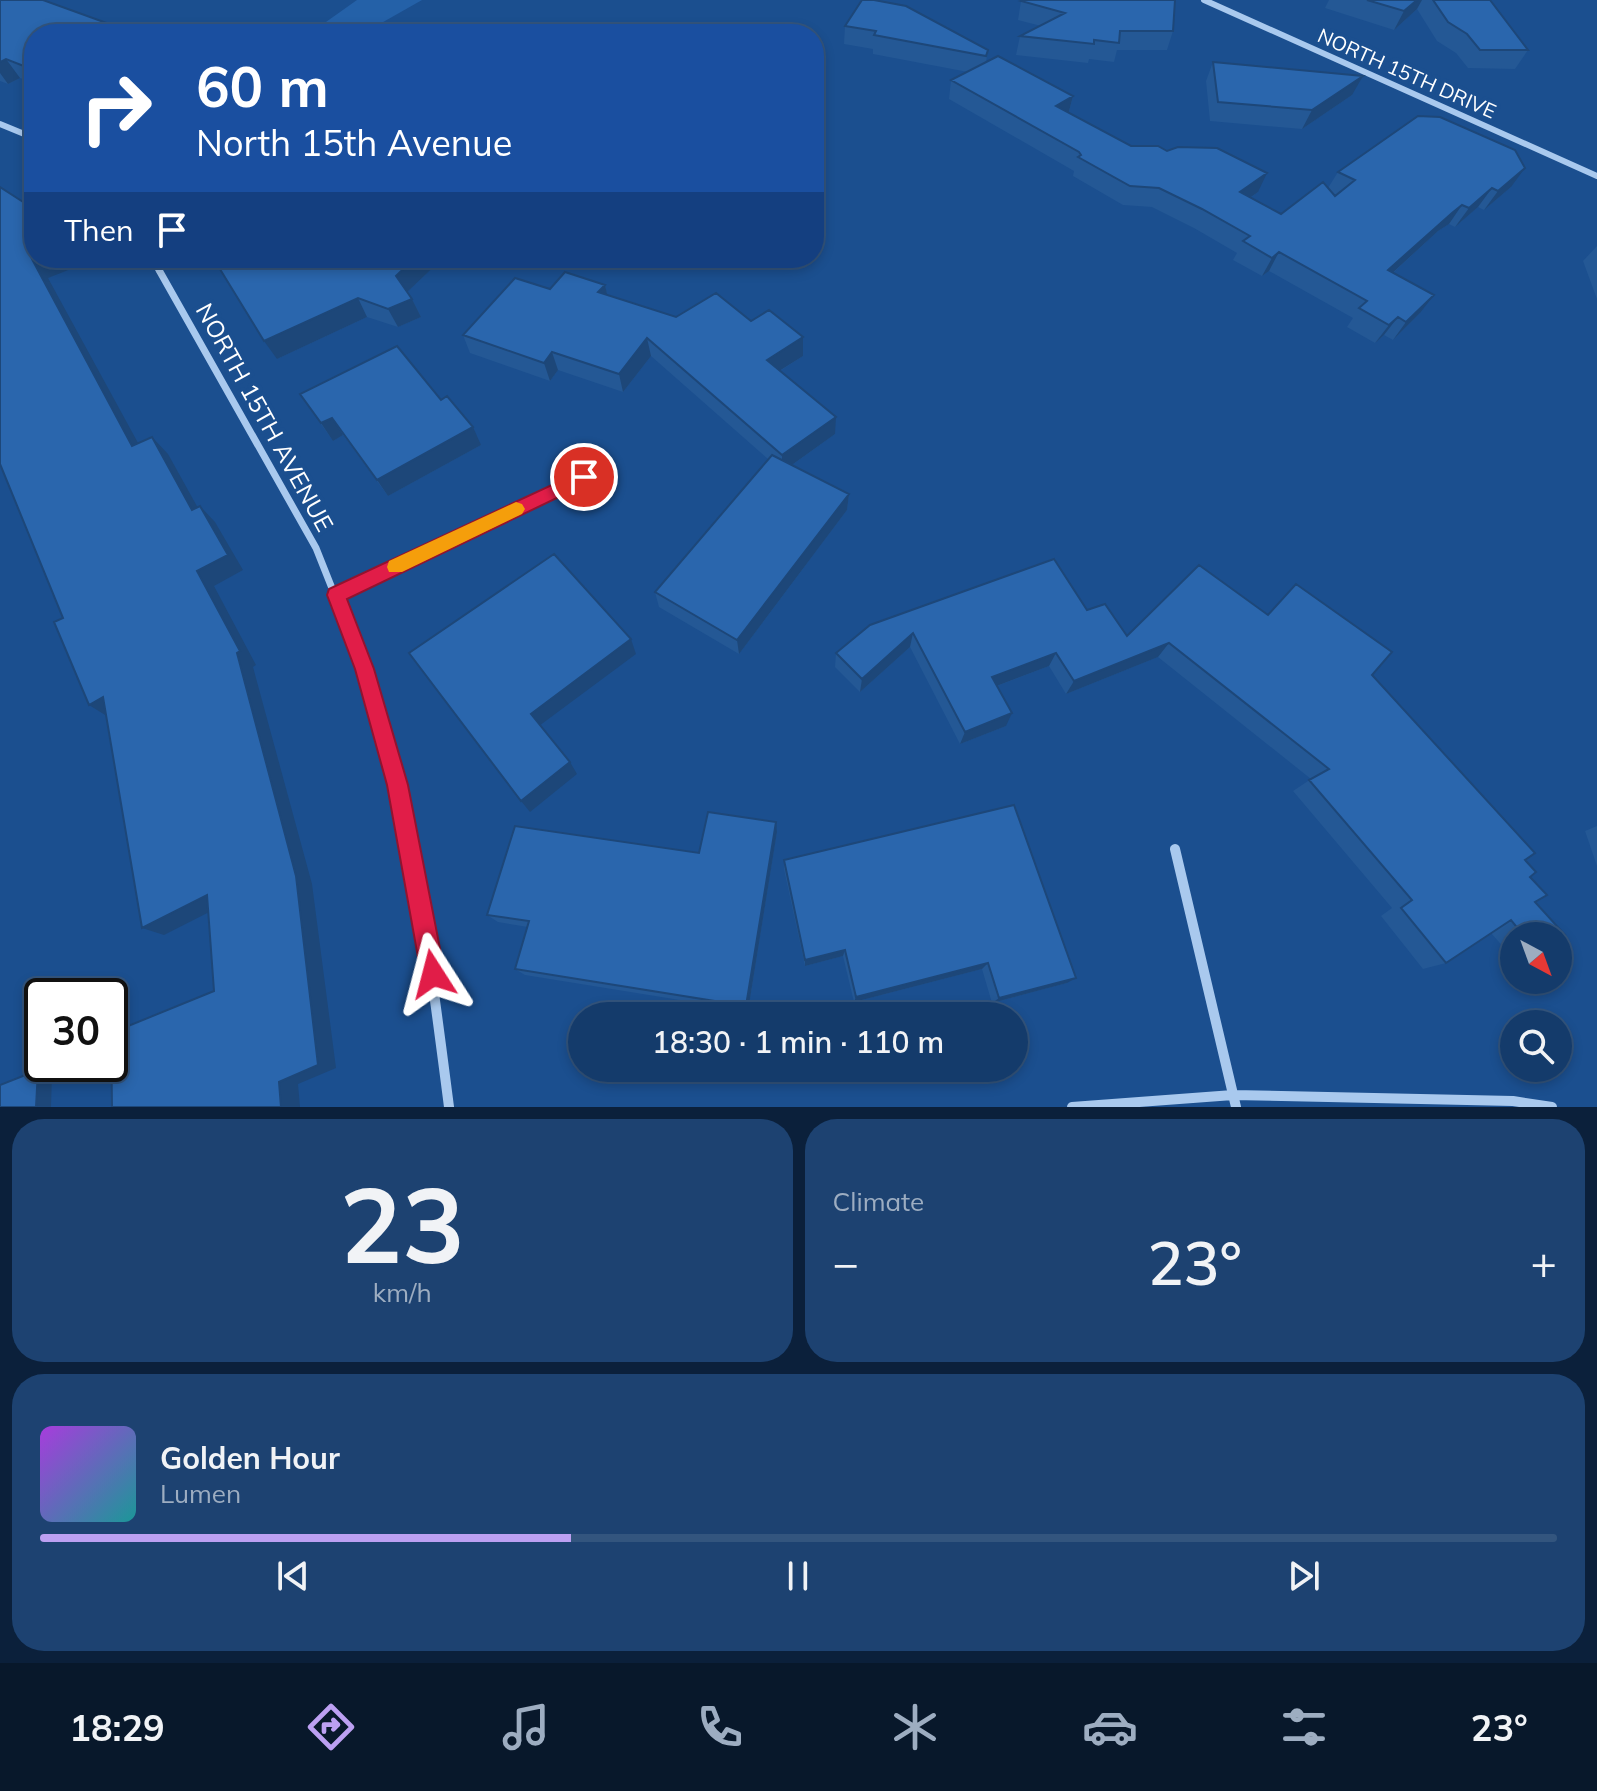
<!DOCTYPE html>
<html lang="en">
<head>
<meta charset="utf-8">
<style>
	body { margin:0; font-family:Mulish,sans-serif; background:#1d4271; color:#f1f3f6; height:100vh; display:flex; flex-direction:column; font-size:30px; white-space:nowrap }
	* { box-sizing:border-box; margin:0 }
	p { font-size:26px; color:#9dadc1 }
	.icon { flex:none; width:44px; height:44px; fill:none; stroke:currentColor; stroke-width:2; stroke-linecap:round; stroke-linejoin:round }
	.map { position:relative; height:1107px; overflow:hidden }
	.sheet { display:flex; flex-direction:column; gap:12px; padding:12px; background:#0b203b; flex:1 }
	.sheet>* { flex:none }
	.hud { position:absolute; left:24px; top:24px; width:800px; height:244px; border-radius:32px; box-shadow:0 4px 12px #0003,0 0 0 2px #33557e; background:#1a4fa0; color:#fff; overflow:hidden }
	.needle { width:52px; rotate:139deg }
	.fabs { position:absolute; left:1500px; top:922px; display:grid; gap:16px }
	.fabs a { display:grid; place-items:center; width:72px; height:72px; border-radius:50%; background:#143b6b; box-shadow:0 4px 12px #0003,0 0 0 2px #33557e; font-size:40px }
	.speed { position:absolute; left:24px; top:978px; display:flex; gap:16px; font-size:40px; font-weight:700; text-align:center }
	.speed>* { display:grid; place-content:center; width:104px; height:104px; border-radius:50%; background:#143b6b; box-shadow:0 4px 12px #0003,0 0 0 2px #33557e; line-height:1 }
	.speed .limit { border:4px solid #111; border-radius:12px; background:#fff; color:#111 }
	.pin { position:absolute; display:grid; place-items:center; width:68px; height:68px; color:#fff; margin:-34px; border:4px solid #fff; border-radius:50%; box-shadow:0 2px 8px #0007 }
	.me { position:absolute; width:88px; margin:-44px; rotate:351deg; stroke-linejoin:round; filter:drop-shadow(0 0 6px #0008) }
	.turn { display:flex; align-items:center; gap:28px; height:168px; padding:0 40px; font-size:36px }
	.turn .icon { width:104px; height:104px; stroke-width:2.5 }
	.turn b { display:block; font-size:56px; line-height:68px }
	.then { display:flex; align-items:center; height:76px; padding:0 40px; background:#0003; gap:16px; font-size:30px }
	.big { font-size:60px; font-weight:600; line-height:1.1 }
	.sheet .tile { flex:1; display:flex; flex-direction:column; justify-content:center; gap:12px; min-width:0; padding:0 28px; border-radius:32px; background:#1d4271 }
	.sheet .dial { align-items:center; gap:0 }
	.dial b { font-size:104px; line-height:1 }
	.song { display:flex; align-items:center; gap:24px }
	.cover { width:96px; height:96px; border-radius:12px; background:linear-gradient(135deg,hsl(280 70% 55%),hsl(180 70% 35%)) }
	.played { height:8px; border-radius:4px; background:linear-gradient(90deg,#bca0f2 35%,#33557e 35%) }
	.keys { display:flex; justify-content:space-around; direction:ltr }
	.heat { display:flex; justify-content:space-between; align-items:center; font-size:44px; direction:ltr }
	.sheet .tiles { flex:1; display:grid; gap:12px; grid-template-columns:1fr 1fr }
	.tile:last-child { grid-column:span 2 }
	.trip { position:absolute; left:568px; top:1002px; width:460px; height:80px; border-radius:40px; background:#143b6b; box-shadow:0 4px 12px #0003,0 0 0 2px #33557e; font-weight:600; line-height:80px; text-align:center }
	.menu { display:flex; height:128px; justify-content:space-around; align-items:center; background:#08182b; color:#9dadc1 }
	.menu .icon { width:56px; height:56px }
	.menu .current { color:#bca0f2 }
	.menu b { font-size:36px; color:#f1f3f6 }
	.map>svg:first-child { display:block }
	.green { fill:#2461a8 }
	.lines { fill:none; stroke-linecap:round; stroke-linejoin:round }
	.street-far2 { stroke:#a9c9ee; stroke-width:6 }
	.street-far1 { stroke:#a9c9ee; stroke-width:7 }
	.street { stroke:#a9c9ee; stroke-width:10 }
	.wall { fill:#245895 }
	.shaded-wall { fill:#1d4779 }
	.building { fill:#2a66ad; stroke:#1d4779; stroke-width:2 }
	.route { fill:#e11d48; stroke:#92132f; stroke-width:2 }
	.slow { fill:#f59e0b }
	.labels { text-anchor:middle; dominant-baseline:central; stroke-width:8; stroke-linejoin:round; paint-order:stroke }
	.far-street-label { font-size:20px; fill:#fff; stroke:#1b4f8f }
	.street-label { font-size:24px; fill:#fff; stroke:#1b4f8f }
</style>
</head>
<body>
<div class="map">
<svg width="1597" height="1107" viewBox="0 0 1597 1107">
	<rect width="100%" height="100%" fill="#1b4f8f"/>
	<path class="green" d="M 357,0 L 422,0 L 362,34 L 309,34 Z"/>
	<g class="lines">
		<path class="street-far2" d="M 1204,0 L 1597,176
			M 0,124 L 34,138
			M 152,258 L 160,272"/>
		<path class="street-far1" d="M 159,270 L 316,548 L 349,631
			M 336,595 L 584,477"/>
		<path class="street" d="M 348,629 C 409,782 428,945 449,1107
			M 1175,849 L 1236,1107
			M 1072,1107 L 1233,1095 L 1513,1101 L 1552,1107"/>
	</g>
	<path class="wall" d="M 0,0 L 34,34 L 34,83 L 20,78 L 8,84 L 0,81 Z
		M 1329,0 L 1490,0 L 1528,50 L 1515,69 L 1468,68 L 1456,53 L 1437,41 L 1417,9 L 1394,30 L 1325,8 Z
		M 1021,1 L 1173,31 L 1167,50 L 1117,50 L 1114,62 L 1089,59 L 1088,63 L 1016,55 L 1020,36 L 1041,26 L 1018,20 Z
		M 845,26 L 988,50 L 986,62 L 1073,96 L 1069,112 L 1131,146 L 1167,151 L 1258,192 L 1250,198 L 1281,214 L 1328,188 L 1338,172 L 1511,187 L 1484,210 L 1478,207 L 1455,227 L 1449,224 L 1438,231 L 1393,273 L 1420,313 L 1393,340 L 1384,335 L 1375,343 L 1347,327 L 1353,318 L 1269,271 L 1262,276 L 1233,260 L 1237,253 L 1194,228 L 1152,207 L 1123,205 L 1073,176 L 1074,171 L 949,99 L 951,80 L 968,72 L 873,54 L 873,49 L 844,44 Z
		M 1213,62 L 1352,95 L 1302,129 L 1210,121 L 1206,81 Z
		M 1597,246 L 1597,299 L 1583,261 Z
		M 222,258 L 443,258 L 407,292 L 412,299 L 421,317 L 398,327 L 367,317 L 277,359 Z
		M 605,285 L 607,295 L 676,317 L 751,321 L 803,356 L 780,371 L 835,434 L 792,465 L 849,494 L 847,510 L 739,654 L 659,607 L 655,592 L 768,459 L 651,356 L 623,392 L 558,370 L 550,381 L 470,353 L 463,335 Z
		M 300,394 L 441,400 L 481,445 L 388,496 L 343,435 L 333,441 Z
		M 1087,610 L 1127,636 L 1268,615 L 1372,675 L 1525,860 L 1535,902 L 1558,936 L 1514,936 L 1514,958 L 1513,958 L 1491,933 L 1446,963 L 1423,969 L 1381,916 L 1392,908 L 1293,791 L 1311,779 L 1158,657 L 1066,694 L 1049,666 L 997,686 L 1006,726 L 960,744 L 910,647 L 860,692 L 835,667 L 836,653 L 870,625 Z
		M 1597,826 L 1597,866 L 1585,831 Z
		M 777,832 L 748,1011 L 525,975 L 515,969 L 528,927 L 498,922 L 487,915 L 699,853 Z
		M 784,860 L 1067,983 L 992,1003 L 982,969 L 854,1002 L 843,956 L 805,966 L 784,869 Z"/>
	<path class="shaded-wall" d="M 1417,0 L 1422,0 L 1417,9 L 1394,30 L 1404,11 Z
		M 6,59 L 20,78 L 8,84 L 0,73 L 0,62 Z
		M 1363,76 L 1352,95 L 1302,129 L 1312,110 Z
		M 1073,96 L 1068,115 L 1056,106 Z
		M 1525,168 L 1511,187 L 1484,210 L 1498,191 Z
		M 1267,173 L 1258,192 L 1231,211 L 1240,192 Z
		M 1492,188 L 1478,207 L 1455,227 L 1469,208 Z
		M 1462,205 L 1449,224 L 1438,231 L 1375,289 L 1388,270 L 1452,213 Z
		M 1279,252 L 1269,271 L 1262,276 L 1272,258 Z
		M 35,258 L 77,258 L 81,265 L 48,278 L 149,463 L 132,446 L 32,259 Z
		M 415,258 L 443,258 L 404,295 L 396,276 Z
		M 605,285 L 609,303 L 598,292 Z
		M 1434,295 L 1420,313 L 1393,340 L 1406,322 Z
		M 358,298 L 367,317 L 277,359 L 264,341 Z
		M 412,299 L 421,317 L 398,327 L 388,309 Z
		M 1398,317 L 1384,335 L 1375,343 L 1389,325 Z
		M 803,337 L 803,356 L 768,378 L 767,360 Z
		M 647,338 L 651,356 L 623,392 L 619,374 Z
		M 552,352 L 558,370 L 550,381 L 544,363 Z
		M 836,417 L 835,434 L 782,472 L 782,455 Z
		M 332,418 L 343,435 L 333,441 L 321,423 Z
		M 473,427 L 481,445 L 388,496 L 377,480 Z
		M 152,437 L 168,454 L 208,526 L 192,510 Z
		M 849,494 L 847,510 L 739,654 L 737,640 Z
		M 200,506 L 215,522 L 243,570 L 214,586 L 256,665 L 253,667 L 312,884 L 336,1068 L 298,1084 L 300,1107 L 281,1107 L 197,571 Z
		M 913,633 L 910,647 L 860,692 L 862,679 Z
		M 631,639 L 636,654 L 539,726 L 531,714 Z
		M 1169,643 L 1158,657 L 1066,694 L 1074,681 Z
		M 1056,653 L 1049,666 L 986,690 L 992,677 Z
		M 103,697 L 110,718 L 89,705 Z
		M 1012,713 L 1006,726 L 960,744 L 965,732 Z
		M 570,762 L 577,774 L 530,812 L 521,801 Z
		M 776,822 L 777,832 L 748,1011 L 746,1006 Z
		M 207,895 L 227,903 L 164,935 L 142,928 Z
		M 845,950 L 843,956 L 805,966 L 805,960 Z
		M 988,963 L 982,969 L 854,1002 L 856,997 Z
		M 1076,978 L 1067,983 L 992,1003 L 999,998 Z
		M 38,1070 L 52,1072 L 51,1107 L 36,1107 Z"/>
	<path class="building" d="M 0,0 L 43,0 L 137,34 L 34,34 L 34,70 L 6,59 L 0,62 Z
		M 862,0 L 874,0 L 906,6 L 988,50 L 986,56 L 874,35 L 876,31 L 845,26 Z
		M 1024,0 L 1175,0 L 1173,31 L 1120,31 L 1119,43 L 1094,40 L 1094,44 L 1020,36 L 1065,13 L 1021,1 Z
		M 1367,0 L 1417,0 L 1404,11 Z
		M 1433,0 L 1490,0 L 1528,50 L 1480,50 L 1467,34 L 1448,22 Z
		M 170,29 L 177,34 L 156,34 Z
		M 998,56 L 1073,96 L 1056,106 L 1131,146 L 1158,146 L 1167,151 L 1178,147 L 1217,148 L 1267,173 L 1240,192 L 1281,214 L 1323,182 L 1335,196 L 1355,180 L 1338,172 L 1418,116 L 1440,117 L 1515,150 L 1525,168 L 1498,191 L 1492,188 L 1469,208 L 1462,205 L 1452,213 L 1388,270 L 1434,295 L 1406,322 L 1398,317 L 1389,325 L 1359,308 L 1367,301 L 1279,252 L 1272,258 L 1243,241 L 1250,236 L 1202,209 L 1159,188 L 1130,186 L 1078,157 L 1081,155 L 1079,152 L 951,80 Z
		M 1213,62 L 1363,76 L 1312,110 L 1218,102 Z
		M 0,187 L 34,209 L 35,258 L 32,259 L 132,446 L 152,437 L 192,510 L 200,506 L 228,555 L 197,571 L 240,651 L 237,653 L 296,876 L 318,1065 L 279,1082 L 281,1107 L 112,1107 L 111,1033 L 214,991 L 207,895 L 142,928 L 103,697 L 89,705 L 54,622 L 63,618 L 0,464 Z
		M 222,258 L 415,258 L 396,276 L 412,299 L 388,309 L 358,298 L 264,341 L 215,261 Z
		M 565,272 L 605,285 L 598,292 L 676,317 L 716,293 L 751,321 L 769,310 L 803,337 L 767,360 L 836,417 L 782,455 L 647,338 L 619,374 L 552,352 L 544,363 L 463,335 L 515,278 L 550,289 Z
		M 397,346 L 441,400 L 447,396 L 473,427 L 377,480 L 332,418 L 321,423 L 300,394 Z
		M 772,455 L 849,494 L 737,640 L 655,592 Z
		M 554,554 L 631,639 L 531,714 L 570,762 L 521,801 L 409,653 Z
		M 1054,559 L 1087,610 L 1105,604 L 1127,636 L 1199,565 L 1268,615 L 1296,584 L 1392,652 L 1372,675 L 1535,853 L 1525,860 L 1536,872 L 1530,877 L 1547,895 L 1535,902 L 1565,935 L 1558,939 L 1558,936 L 1524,936 L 1511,920 L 1446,963 L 1401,908 L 1412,900 L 1309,780 L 1329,769 L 1169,643 L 1074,681 L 1056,653 L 992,677 L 1012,713 L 965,732 L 913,633 L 862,679 L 836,653 L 870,625 Z
		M 1014,805 L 1076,978 L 999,998 L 988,963 L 856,997 L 845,950 L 805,960 L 784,860 Z
		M 708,812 L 776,822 L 746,1006 L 515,969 L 529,921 L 487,915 L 515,826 L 699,853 Z
		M 38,1070 L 36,1107 L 0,1107 L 0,1085 Z"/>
	<path class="route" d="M 584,470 L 590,472 L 592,477 L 590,482 L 347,599 L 374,669 L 408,785 L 445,974 L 441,982 L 433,986 L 424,982 L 421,974 L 387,785 L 355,669 L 327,595 L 329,589 Z"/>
	<path class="slow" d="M 516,502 L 522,504 L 525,509 L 522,514 L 402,572 L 389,572 L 387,567 L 389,561 Z"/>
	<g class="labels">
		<g class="far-street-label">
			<text transform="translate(1407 73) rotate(24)">NORTH 15TH DRIVE</text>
		</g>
		<g class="street-label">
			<text transform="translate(265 417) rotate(61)">NORTH 15TH AVENUE</text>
		</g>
	</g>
</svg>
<div class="fabs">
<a><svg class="needle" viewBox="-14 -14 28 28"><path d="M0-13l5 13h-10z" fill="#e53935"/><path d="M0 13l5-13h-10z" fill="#9dadc1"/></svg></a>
<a><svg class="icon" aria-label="search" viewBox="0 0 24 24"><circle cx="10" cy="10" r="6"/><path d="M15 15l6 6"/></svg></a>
</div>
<div class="speed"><div class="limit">30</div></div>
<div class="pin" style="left:584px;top:477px;background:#d93025"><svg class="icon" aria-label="arrive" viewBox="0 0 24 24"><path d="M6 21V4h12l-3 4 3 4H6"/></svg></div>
<svg class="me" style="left:433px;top:974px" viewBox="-20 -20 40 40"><path d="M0-17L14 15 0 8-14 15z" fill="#e11d48" stroke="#fff" stroke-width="4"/></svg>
<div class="trip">18:30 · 1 min · 110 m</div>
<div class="hud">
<div class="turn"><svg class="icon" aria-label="right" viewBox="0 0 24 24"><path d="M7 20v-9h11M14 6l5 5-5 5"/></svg><div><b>60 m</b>North 15th Avenue</div></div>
<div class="then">Then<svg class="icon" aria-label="arrive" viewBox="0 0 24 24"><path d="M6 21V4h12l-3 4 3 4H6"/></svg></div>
</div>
</div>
<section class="sheet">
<div class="tiles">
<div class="tile dial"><b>23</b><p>km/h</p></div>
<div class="tile"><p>Climate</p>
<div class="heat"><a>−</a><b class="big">23°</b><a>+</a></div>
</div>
<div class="tile">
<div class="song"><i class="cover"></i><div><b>Golden Hour</b><p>Lumen</p></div></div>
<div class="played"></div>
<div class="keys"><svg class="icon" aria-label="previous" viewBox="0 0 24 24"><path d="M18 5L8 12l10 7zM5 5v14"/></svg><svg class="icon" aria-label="pause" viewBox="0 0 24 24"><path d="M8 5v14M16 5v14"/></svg><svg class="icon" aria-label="next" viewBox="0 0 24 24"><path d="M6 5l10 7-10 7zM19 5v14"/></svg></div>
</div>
</div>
</section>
<nav class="menu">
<b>18:29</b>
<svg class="icon current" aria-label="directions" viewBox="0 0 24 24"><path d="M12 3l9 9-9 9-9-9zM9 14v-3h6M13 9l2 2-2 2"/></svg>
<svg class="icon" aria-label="music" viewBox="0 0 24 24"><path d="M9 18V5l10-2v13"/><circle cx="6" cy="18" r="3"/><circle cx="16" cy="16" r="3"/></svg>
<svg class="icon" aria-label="phone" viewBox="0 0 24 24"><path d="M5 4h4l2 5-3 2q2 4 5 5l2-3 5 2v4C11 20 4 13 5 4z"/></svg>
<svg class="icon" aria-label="climate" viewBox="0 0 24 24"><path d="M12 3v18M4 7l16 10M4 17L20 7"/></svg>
<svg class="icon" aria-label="car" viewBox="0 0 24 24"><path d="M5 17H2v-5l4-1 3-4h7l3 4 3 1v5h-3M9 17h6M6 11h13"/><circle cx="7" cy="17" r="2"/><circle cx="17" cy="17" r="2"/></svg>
<svg class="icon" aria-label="filters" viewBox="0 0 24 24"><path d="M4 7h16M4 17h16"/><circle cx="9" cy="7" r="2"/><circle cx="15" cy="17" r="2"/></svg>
<b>23°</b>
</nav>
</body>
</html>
